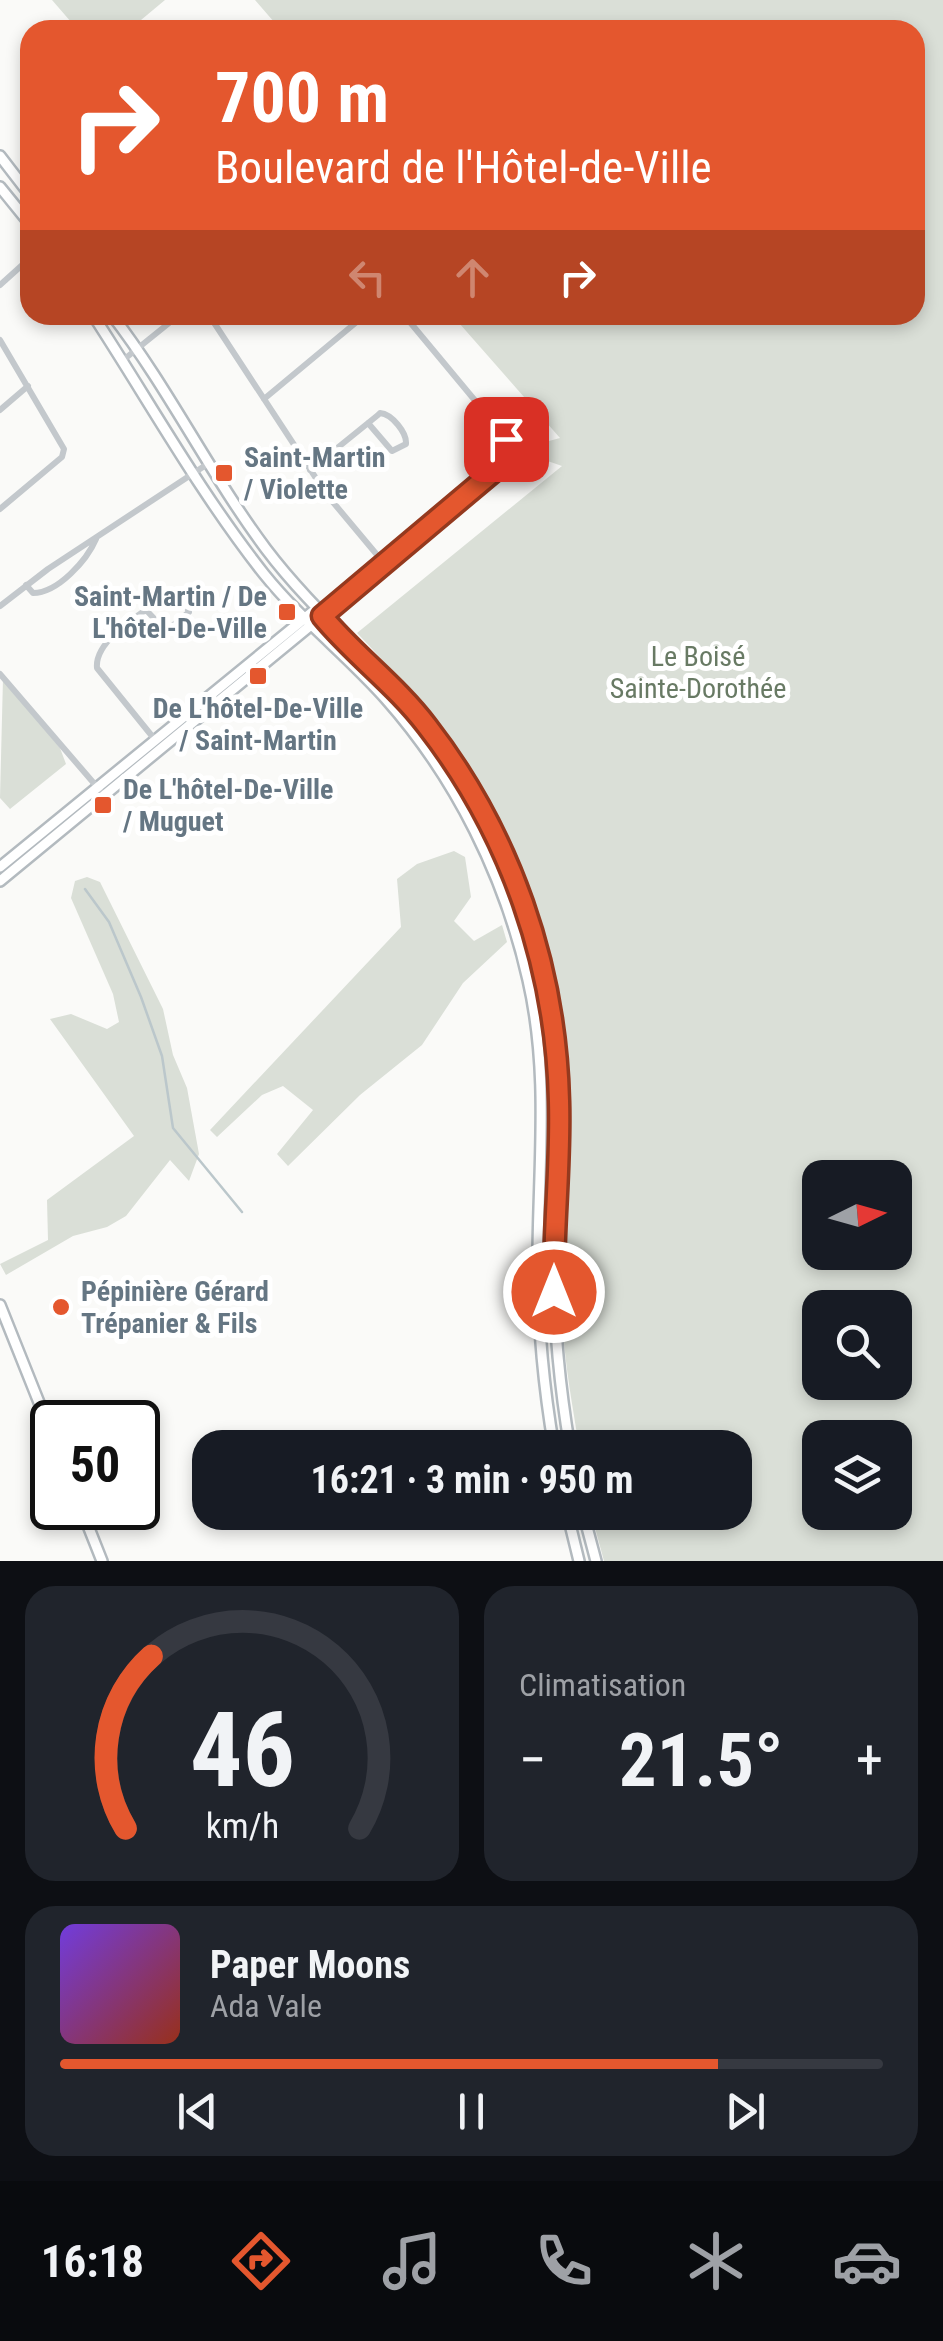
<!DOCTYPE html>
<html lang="fr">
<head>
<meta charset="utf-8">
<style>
	body { margin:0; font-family:"Roboto Condensed",sans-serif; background:#20242c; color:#f1f3f6; height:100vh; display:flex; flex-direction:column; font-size:38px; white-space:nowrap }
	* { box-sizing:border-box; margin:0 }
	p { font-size:32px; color:#9ea1a6 }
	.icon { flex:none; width:55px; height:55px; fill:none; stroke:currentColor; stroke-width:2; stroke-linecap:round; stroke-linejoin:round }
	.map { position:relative; height:1561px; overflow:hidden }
	.panel { display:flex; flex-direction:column; gap:25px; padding:25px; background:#0d0f14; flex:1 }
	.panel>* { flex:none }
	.guide { position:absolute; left:20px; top:20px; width:905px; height:305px; border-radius:30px; box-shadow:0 5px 15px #0003; background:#e4572e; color:#fff; overflow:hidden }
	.needle { width:65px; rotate:85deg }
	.buttons { position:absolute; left:802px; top:1160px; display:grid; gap:20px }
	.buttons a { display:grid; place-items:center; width:110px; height:110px; border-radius:20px; background:#171b24; box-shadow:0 5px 15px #0003; font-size:50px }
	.speed { position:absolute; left:30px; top:1400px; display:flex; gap:20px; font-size:50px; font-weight:700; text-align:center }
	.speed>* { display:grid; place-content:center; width:130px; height:130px; border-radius:50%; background:#171b24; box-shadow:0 5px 15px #0003; line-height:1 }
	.speed .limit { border:5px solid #111; border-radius:15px; background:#fff; color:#111 }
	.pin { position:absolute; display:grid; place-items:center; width:85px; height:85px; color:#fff; margin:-42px; border-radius:20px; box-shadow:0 5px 15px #0006 }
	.me { position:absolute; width:110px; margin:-55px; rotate:0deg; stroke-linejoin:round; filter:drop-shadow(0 0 8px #0008) }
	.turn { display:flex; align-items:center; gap:35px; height:210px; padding:0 30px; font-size:45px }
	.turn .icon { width:130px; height:130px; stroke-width:2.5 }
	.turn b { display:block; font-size:70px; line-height:85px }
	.lanes { display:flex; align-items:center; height:95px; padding:0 30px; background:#0003; justify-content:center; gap:50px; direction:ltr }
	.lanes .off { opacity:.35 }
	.big { font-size:75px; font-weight:700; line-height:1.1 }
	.panel .widget { flex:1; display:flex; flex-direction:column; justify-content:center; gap:15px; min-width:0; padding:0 35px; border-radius:30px; background:#20242c }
	.panel .dial { align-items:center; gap:0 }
	.dial svg { height:260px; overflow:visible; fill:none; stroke:#363941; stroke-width:7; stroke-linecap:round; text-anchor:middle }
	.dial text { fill:#f1f3f6; stroke:none }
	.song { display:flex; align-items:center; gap:30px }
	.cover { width:120px; height:120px; border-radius:15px; background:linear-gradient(135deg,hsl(260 70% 55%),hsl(10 70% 35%)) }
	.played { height:10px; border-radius:5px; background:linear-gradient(90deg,#e4572e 80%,#363941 80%) }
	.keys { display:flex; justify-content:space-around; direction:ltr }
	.heat { display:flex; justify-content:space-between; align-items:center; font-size:55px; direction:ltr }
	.panel .tiles { flex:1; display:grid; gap:25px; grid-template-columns:1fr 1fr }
	.widget:last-child { grid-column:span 2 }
	.trip { position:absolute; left:192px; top:1430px; width:560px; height:100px; border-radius:30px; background:#171b24; box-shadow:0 5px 15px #0003; font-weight:700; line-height:100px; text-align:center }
	.dock { display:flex; height:160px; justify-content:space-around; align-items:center; background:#090b0e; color:#9ea1a6 }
	.dock .icon { width:70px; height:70px }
	.dock .selected { color:#e4572e }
	.dock b { font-size:45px; color:#f1f3f6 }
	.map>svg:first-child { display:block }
	.green { fill:#dadfd7; fill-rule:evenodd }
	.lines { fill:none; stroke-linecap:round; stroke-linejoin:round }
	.stream { stroke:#bbc7cb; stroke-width:2.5 }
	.secondary-casing { stroke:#b3babf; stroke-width:14 }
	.street { stroke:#c3c8cc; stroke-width:6 }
	.secondary { stroke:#fff; stroke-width:9 }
	.route-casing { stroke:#94391e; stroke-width:25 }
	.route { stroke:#e4572e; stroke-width:18 }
	.poi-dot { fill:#e4572e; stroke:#fff; stroke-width:4 }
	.labels { text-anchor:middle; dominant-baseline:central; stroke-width:10; stroke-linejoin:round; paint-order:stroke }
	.poi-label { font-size:28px; font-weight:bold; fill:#657683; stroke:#fff; text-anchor:start }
	.park-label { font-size:28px; fill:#687a64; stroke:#fff }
</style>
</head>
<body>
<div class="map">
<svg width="943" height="1561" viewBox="0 0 943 1561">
	<rect width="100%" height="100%" fill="#fafaf8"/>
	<path class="green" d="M 52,0 L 165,0 L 129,30 L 78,30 Z
		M 255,0 L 943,0 L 943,1561 L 604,1561 L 591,1513 L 735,1512 L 735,1448 L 579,1447 C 573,1408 565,1367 563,1327 C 560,1253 570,1180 569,1107 C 565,923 484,764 357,633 L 562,466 L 516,450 L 560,438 L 452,315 L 915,315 L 915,30 L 281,30 ZM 820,1178 L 895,1178 L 895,1252 L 820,1252 ZM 820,1308 L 895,1308 L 895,1382 L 820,1382 ZM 820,1438 L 895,1438 L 895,1512 L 820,1512 Z
		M 3,678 L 60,748 L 66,764 L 10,809 L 0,798 Z
		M 454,851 L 465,857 L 471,897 L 454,921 L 474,941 L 502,925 L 507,942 L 463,983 L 422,1045 L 360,1095 L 288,1166 L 277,1154 L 313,1110 L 283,1086 L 262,1095 L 217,1137 L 210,1130 L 401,927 L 397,879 L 417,864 Z
		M 87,877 L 100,882 L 163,1009 L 173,1055 L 187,1088 L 199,1154 L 189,1181 L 170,1160 L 126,1216 L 107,1227 L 73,1236 L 6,1275 L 0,1264 L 48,1240 L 47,1200 L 134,1136 L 50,1019 L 71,1014 L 107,1029 L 119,1022 L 113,994 L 71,898 L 75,881 Z"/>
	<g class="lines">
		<path class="stream" d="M 85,889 L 109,922 L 141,997 L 162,1056 L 173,1128 L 242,1212"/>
		<defs>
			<path id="secondary" d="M 0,156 L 30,195
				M 0,187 L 30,224
				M 93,315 C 149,401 200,493 264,574 C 301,620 347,655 386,699 C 456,778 505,877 528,980 C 549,1071 539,1159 538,1251 C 537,1317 543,1383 554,1448
				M 112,315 C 169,389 210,474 266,549 C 309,606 363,651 410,704 C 480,785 529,890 548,995 C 564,1081 555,1165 554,1252 C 553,1317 559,1383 570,1448
				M 0,867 L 316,609
				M 0,881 L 322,616
				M 0,1305 L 52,1435
				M 81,1508 L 102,1561
				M 567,1512 L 579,1561
				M 583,1512 L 596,1561"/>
		</defs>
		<use href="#secondary" class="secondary-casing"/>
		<path class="street" d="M 0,285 L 30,258
			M 209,315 L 327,495 L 383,562
			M 0,340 L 64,449 L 62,457 L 0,509
			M 122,361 L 179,315
			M 264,399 L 365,315
			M 0,410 L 28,386
			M 310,470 L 378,415 L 380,413 C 392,414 407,433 406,444 L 392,451 L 368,423
			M 26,585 L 33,593 C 58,593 87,560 96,539
			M 0,606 L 48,569 L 209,463
			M 317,608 L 352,585
			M 147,611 L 166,631 L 189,612 L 181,595 L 169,594 C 148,610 94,638 97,668 L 156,741
			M 323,615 L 510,453 L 507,439 L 404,315
			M 0,674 L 104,795"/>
		<use href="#secondary" class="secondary"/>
	</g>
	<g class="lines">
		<defs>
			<path id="route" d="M 506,439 L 511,450 L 505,462 L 322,616 C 354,655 396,685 427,726 C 510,833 556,966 559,1101 C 561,1165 553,1228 554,1292"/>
		</defs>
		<use href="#route" class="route-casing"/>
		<use href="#route" class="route"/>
	</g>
	<g class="poi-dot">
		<rect x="214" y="463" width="20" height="20" rx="5"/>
		<rect x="277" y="602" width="20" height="20" rx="5"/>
		<rect x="248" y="666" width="20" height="20" rx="5"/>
		<rect x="93" y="795" width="20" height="20" rx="5"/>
		<circle cx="61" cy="1307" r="10"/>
	</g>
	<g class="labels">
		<g class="poi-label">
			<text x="244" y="457">Saint-Martin<tspan x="244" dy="32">/ Violette</tspan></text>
			<text x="267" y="596" text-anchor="end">Saint-Martin / De<tspan x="267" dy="32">L'hôtel-De-Ville</tspan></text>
			<text x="258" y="708" text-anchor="middle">De L'hôtel-De-Ville<tspan x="258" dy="32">/ Saint-Martin</tspan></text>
			<text x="123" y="789">De L'hôtel-De-Ville<tspan x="123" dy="32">/ Muguet</tspan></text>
			<text x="81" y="1291">Pépinière Gérard<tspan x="81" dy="32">Trépanier &amp; Fils</tspan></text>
		</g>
		<g class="park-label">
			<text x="698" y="656">Le Boisé<tspan x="698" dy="32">Sainte-Dorothée</tspan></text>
		</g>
	</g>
</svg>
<div class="buttons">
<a><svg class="needle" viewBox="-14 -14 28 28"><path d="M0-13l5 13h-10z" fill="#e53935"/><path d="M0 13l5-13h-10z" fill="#9ea1a6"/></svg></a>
<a><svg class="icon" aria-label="search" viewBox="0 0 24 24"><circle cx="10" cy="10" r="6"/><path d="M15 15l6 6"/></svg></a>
<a><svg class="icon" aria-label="layers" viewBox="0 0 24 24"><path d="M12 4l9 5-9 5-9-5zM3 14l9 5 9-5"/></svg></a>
</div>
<div class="speed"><div class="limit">50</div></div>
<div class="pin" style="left:506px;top:439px;background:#d93025"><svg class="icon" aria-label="arrive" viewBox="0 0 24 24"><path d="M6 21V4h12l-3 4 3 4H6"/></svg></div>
<svg class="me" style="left:554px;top:1292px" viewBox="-20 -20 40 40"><circle r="17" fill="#e4572e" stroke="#fff" stroke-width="3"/><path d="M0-11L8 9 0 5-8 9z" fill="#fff"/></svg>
<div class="trip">16:21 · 3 min · 950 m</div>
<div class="guide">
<div class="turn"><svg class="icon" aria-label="right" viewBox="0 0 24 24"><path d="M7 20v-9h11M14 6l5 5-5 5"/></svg><div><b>700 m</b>Boulevard de l'Hôtel-de-Ville</div></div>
<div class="lanes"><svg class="icon off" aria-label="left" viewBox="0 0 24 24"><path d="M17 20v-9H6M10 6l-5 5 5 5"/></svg><svg class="icon off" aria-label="ahead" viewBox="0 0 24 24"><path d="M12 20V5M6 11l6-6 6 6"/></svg><svg class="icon" aria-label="right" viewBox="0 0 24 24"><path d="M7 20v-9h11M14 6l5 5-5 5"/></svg></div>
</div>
</div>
<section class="panel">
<div class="tiles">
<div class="widget dial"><svg viewBox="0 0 100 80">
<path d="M14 69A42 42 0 1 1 86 69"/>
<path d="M14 69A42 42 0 0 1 22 16" stroke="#e4572e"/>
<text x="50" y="56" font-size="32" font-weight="700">46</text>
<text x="50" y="72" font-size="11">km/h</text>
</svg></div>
<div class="widget"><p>Climatisation</p>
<div class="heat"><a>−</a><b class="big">21.5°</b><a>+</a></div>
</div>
<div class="widget">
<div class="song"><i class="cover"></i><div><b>Paper Moons</b><p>Ada Vale</p></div></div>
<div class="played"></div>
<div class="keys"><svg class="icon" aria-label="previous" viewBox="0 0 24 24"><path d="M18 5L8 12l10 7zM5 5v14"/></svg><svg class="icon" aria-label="pause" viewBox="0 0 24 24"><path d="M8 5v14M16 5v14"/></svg><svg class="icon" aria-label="next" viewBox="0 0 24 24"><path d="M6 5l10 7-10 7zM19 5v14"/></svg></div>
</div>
</div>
</section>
<nav class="dock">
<b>16:18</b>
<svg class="icon selected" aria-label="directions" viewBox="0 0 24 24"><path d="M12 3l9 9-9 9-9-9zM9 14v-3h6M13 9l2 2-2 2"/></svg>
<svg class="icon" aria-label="music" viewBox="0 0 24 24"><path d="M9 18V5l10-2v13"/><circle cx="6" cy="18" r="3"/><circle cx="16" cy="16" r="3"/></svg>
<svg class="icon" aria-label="phone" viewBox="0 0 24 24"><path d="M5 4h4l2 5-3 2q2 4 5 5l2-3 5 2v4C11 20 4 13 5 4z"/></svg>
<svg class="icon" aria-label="climate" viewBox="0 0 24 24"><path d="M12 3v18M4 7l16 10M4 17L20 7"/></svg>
<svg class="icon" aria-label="car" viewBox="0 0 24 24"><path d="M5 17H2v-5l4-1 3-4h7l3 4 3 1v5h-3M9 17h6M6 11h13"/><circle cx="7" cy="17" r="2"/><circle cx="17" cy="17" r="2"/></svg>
</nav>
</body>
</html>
